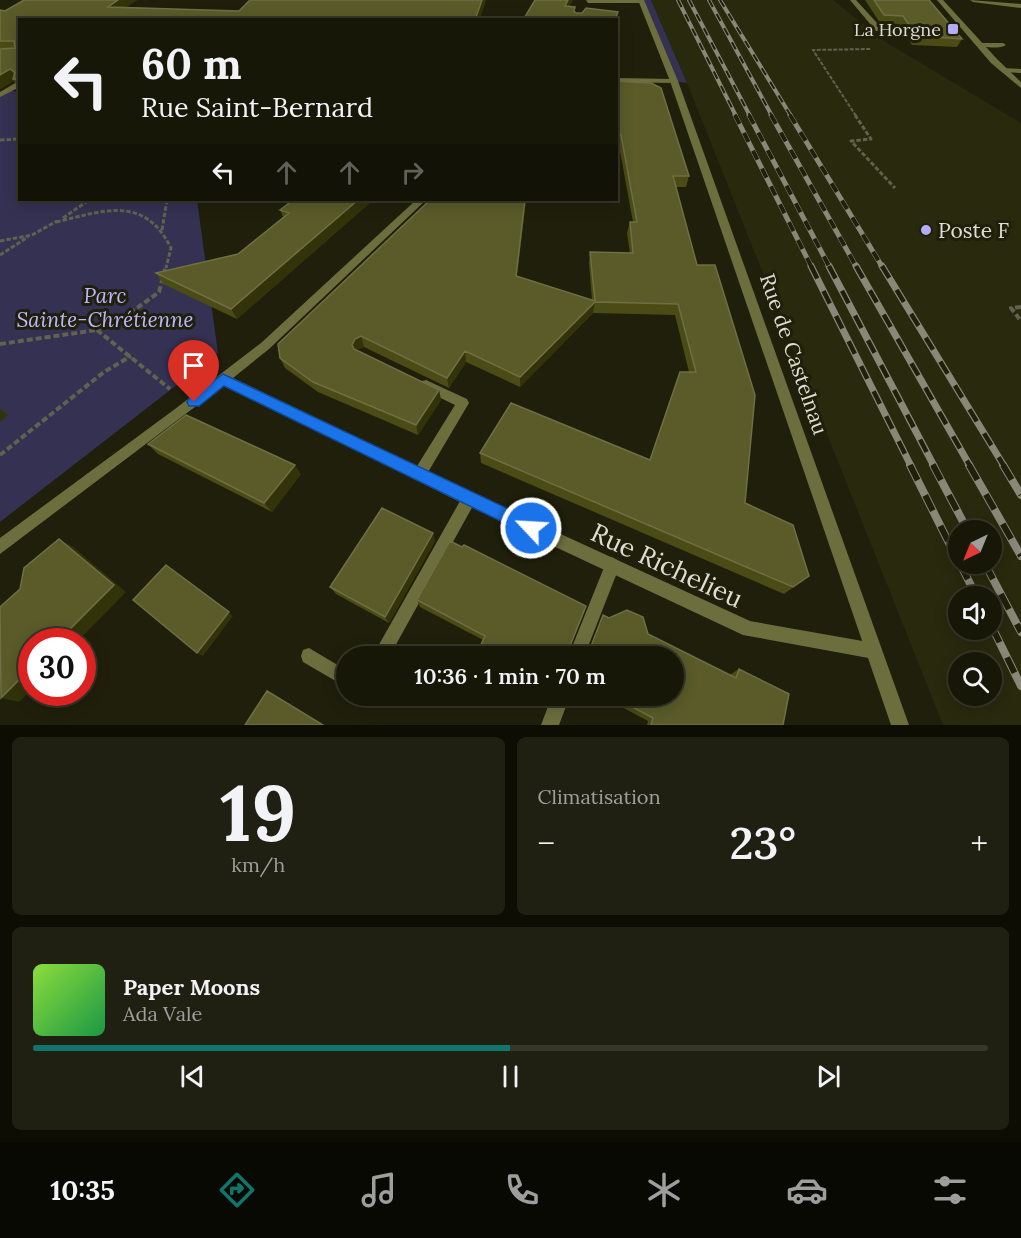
<!DOCTYPE html>
<html lang="fr">
<head>
<meta charset="utf-8">
<style>
	body { margin:0; font-family:Lora,serif; background:#202012; color:#f1f3f6; height:100vh; display:flex; flex-direction:column; font-size:22px; white-space:nowrap }
	* { box-sizing:border-box; margin:0 }
	p { font-size:20px; color:#9e9f9c }
	.icon { flex:none; width:33px; height:33px; fill:none; stroke:currentColor; stroke-width:2; stroke-linecap:round; stroke-linejoin:round }
	.map { position:relative; height:725px; overflow:hidden }
	.details { display:flex; flex-direction:column; gap:12px; padding:12px; background:#0d0d04; flex:1 }
	.details>* { flex:none }
	.top-card { position:absolute; left:18px; top:18px; width:600px; height:183px; border-radius:0px; box-shadow:0 3px 15px #0003,0 0 0 2px #363629; background:#171708; color:#f1f3f6; overflow:hidden }
	.needle { width:39px; rotate:223deg }
	.fabs { position:absolute; left:948px; top:520px; display:grid; gap:12px }
	.fabs a { display:grid; place-items:center; width:54px; height:54px; border-radius:50%; background:#171708; box-shadow:0 3px 15px #0003,0 0 0 2px #363629; font-size:30px }
	.speed { position:absolute; left:18px; top:628px; display:flex; gap:12px; font-size:30px; font-weight:700; text-align:center }
	.speed>* { display:grid; place-content:center; width:78px; height:78px; border-radius:50%; background:#171708; box-shadow:0 3px 15px #0003,0 0 0 2px #363629; line-height:1 }
	.speed .limit { border:9px solid #d22; background:#fff; color:#111 }
	.pin { position:absolute; display:grid; place-items:center; width:51px; height:51px; color:#fff; margin:-62px -26px; border-radius:50% 50% 50% 0; rotate:-45deg; box-shadow:0 0 6px #0007 }
	.pin .icon { rotate:45deg }
	.me { position:absolute; width:66px; margin:-33px; rotate:295deg; stroke-linejoin:round; filter:drop-shadow(0 0 4px #0008) }
	.turn { display:flex; align-items:center; gap:21px; height:126px; padding:0 24px; font-size:27px }
	.turn .icon { width:78px; height:78px; stroke-width:2.5 }
	.turn b { display:block; font-size:42px; line-height:51px }
	.lanes { display:flex; align-items:center; height:57px; padding:0 24px; background:#0003; justify-content:center; gap:30px; direction:ltr }
	.lanes .off { opacity:.35 }
	.big { font-size:45px; font-weight:600; line-height:1.1 }
	.details .widget { flex:1; display:flex; flex-direction:column; justify-content:center; gap:9px; min-width:0; padding:0 21px; border-radius:9px; background:#202012 }
	.details .dial { align-items:center; gap:0 }
	.dial b { font-size:78px; line-height:1 }
	.song { display:flex; align-items:center; gap:18px }
	.cover { width:72px; height:72px; border-radius:9px; background:linear-gradient(135deg,hsl(90 70% 55%),hsl(140 70% 35%)) }
	.played { height:6px; border-radius:3px; background:linear-gradient(90deg,#0f766e 50%,#363629 50%) }
	.keys { display:flex; justify-content:space-around; direction:ltr }
	.heat { display:flex; justify-content:space-between; align-items:center; font-size:33px; direction:ltr }
	.details .tiles { flex:1; display:grid; gap:12px; grid-template-columns:1fr 1fr }
	.widget:last-child { grid-column:span 2 }
	.trip { position:absolute; left:336px; top:646px; width:348px; height:60px; border-radius:30px; background:#171708; box-shadow:0 3px 15px #0003,0 0 0 2px #363629; font-weight:600; line-height:60px; text-align:center }
	.dock { display:flex; height:96px; justify-content:space-around; align-items:center; background:#090903; color:#9e9f9c }
	.dock .icon { width:42px; height:42px }
	.dock .current { color:#0f766e }
	.dock b { font-size:27px; color:#f1f3f6 }
	.map>svg:first-child { display:block }
	.built { fill:#28290d; fill-rule:evenodd }
	.green { fill:#343152 }
	.lines { fill:none; stroke-linecap:round; stroke-linejoin:round }
	.path-far2 { stroke:#60614f; stroke-width:2; stroke-dasharray:4 1.5; stroke-linecap:butt }
	.path-far1 { stroke:#60614f; stroke-width:3; stroke-dasharray:4.5 2; stroke-linecap:butt }
	.path { stroke:#60614f; stroke-width:4; stroke-dasharray:6 3; stroke-linecap:butt }
	.service { fill:#6c6e3e; fill-rule:evenodd }
	.pedestrian { fill:#6c6e3e; fill-rule:evenodd }
	.minor { fill:#6c6e3e; fill-rule:evenodd }
	.tertiary { fill:#6c6e3e; fill-rule:evenodd }
	.rail-far3-casing { stroke:#888878; stroke-width:4 }
	.rail-far2-casing { stroke:#888878; stroke-width:5 }
	.rail-far1-casing { stroke:#888878; stroke-width:7 }
	.rail-casing { stroke:#888878; stroke-width:8 }
	.rail-far3 { stroke:#1f1f0b; stroke-width:2; stroke-dasharray:8; stroke-linecap:butt }
	.rail-far2 { stroke:#1f1f0b; stroke-width:4; stroke-dasharray:10; stroke-linecap:butt }
	.rail-far1 { stroke:#1f1f0b; stroke-width:4.5; stroke-dasharray:14; stroke-linecap:butt }
	.rail { stroke:#1f1f0b; stroke-width:6; stroke-dasharray:17; stroke-linecap:butt }
	.wall { fill:#4a4b15 }
	.shaded-wall { fill:#323309 }
	.building { fill:#5a5b29; stroke:#6e6f44; stroke-width:1.5 }
	.route { fill:#1a73e8; stroke:#114b97; stroke-width:1.5 }
	.poi-dot { fill:#b3adf9; stroke:#1f1f0b; stroke-width:2 }
	.labels { text-anchor:middle; dominant-baseline:central; stroke-width:6; stroke-linejoin:round; paint-order:stroke }
	.far-poi-label { font-size:18px; fill:#ddded1; stroke:#1f1f0b; text-anchor:end }
	.poi-label { font-size:21px; fill:#ddded1; stroke:#1f1f0b; text-anchor:start }
	.park-label { font-size:21px; font-style:italic; fill:#bdb8fe; stroke:#1f1f0b }
	.street-label { font-size:21px; fill:#ddded1; stroke:#1f1f0b }
	.near-street-label { font-size:26px; fill:#ddded1; stroke:#1f1f0b }
</style>
</head>
<body>
<div class="map">
<svg width="1021" height="725" viewBox="0 0 1021 725">
	<rect width="100%" height="100%" fill="#1f1f0b"/>
	<path class="built" d="M 651,0 L 833,0 L 884,41 L 1021,123 L 1021,725 L 943,725 L 687,83 ZM 958,531 L 992,531 L 992,564 L 958,564 ZM 958,597 L 992,597 L 992,630 L 958,630 ZM 958,663 L 992,663 L 992,696 L 958,696 Z"/>
	<path class="green" d="M 641,0 L 651,0 L 687,83 L 674,81 Z
		M 8,90 L 19,92 L 20,200 L 197,200 L 218,353 L 0,522 L 0,95 Z"/>
	<g class="lines">
		<path class="path-far2" d="M 856,116 L 813,50 L 871,49"/>
		<path class="path-far1" d="M 855,115 L 871,139 L 851,141 L 895,188
			M 0,140 L 20,139
			M 63,218 L 89,200
			M 56,222 C 103,211 144,194 171,248 L 166,268
			M 162,230 L 167,200
			M 0,241 L 32,235 L 57,221
			M 0,255 L 28,237"/>
		<path class="path" d="M 1021,307 L 1011,308 L 1021,321
			M 97,330 L 170,389
			M 0,344 L 97,330 L 126,316 L 159,292 L 166,266
			M 0,455 L 104,372 L 131,356"/>
		<path class="service" d="M 850,0 L 856,0 L 877,23 L 880,31 L 876,31 Z
			M 970,0 L 1021,4 L 1021,8 L 973,2 Z
			M 978,43 L 1003,43 L 1006,45 C 1000,49 983,48 977,44 Z
			M 1000,68 L 1021,69 L 1021,73 L 1003,72 L 999,70 Z
			M 426,380 L 467,399 L 469,403 L 424,479 L 419,481 L 414,479 L 412,475 L 414,471 L 455,405 L 422,389 L 420,385 L 422,381 Z
			M 469,492 L 474,494 L 476,499 L 474,504 L 389,657 L 372,657 L 464,494 Z
			M 612,557 L 617,560 L 620,565 L 584,657 L 568,657 L 607,560 Z
			M 309,648 L 346,670 L 346,687 L 303,662 L 301,656 L 303,650 Z
			M 552,696 L 570,696 L 559,725 L 541,725 Z"/>
		<path class="pedestrian" d="M 17,82 L 20,82 L 20,87 L 0,97 L 0,92 Z"/>
		<path class="minor" d="M 586,0 L 643,0 L 644,1 L 641,3 L 588,3 Z
			M 616,78 L 674,79 L 678,81 L 674,83 L 616,82 Z
			M 416,200 L 426,200 L 269,349 L 233,378 L 474,494 L 750,621 L 874,643 L 880,645 L 882,651 L 880,657 L 874,659 L 743,635 L 464,504 L 224,385 L 0,554 L 0,538 L 175,409 L 261,343 Z"/>
		<path class="tertiary" d="M 638,0 L 644,0 L 678,81 L 909,725 L 891,725 L 670,81 Z
			M 937,0 L 943,0 L 997,59 L 1021,82 L 1021,88 L 991,63 Z"/>
		<defs>
			<path id="rail-far3" d="M 678,0 L 736,116
				M 689,0 L 750,116
				M 709,0 L 772,116
				M 720,0 L 791,116"/>
			<path id="rail-far2" d="M 735,115 L 812,268
				M 749,115 L 830,268
				M 771,115 L 857,268
				M 790,115 L 883,268"/>
			<path id="rail-far1" d="M 811,266 L 911,466
				M 829,266 L 934,466
				M 856,266 L 970,466
				M 882,266 L 1004,466"/>
			<path id="rail" d="M 910,465 L 958,561
				M 933,465 L 968,531
				M 969,465 L 1021,556
				M 1003,465 L 1021,495
				M 960,564 L 977,597
				M 985,564 L 1021,632
				M 992,627 L 1021,686"/>
		</defs>
		<use href="#rail-far3" class="rail-far3-casing"/>
		<use href="#rail-far2" class="rail-far2-casing"/>
		<use href="#rail-far1" class="rail-far1-casing"/>
		<use href="#rail" class="rail-casing"/>
		<use href="#rail-far3" class="rail-far3"/>
		<use href="#rail-far2" class="rail-far2"/>
		<use href="#rail-far1" class="rail-far1"/>
		<use href="#rail" class="rail"/>
	</g>
	<path class="wall" d="M 24,0 L 137,0 L 126,7 L 239,11 L 250,0 L 486,0 L 479,20 L 20,20 L 20,89 L 14,81 L 0,89 L 0,10 L 5,11 Z
		M 865,0 L 929,0 L 962,39 L 957,47 L 912,45 L 898,24 L 880,23 Z
		M 616,81 L 689,176 L 686,187 L 676,187 L 745,503 L 809,576 L 784,594 L 481,463 L 480,453 L 650,460 L 680,372 L 689,372 L 675,315 L 593,313 L 520,387 L 466,362 L 449,388 L 364,347 L 358,349 L 357,350 L 439,390 L 441,400 L 418,435 L 318,392 L 285,368 L 280,358 L 526,200 L 517,276 L 592,300 L 589,263 L 590,252 L 630,253 L 627,233 L 630,222 L 633,222 L 619,146 L 616,145 Z
		M 373,200 L 237,319 L 163,284 L 156,273 L 238,254 L 283,217 L 280,210 Z
		M 148,444 L 301,474 L 272,512 L 158,454 Z
		M 435,541 L 389,623 L 336,594 L 330,587 Z
		M 417,600 L 568,651 L 570,654 L 587,654 L 648,634 L 730,676 L 731,674 L 739,669 L 783,725 L 647,725 L 648,721 L 601,696 L 674,696 L 674,657 L 477,657 L 477,653 L 483,640 L 420,607 Z"/>
	<path class="shaded-wall" d="M 118,0 L 137,0 L 113,16 L 108,7 Z
		M 482,0 L 486,0 L 479,20 L 475,20 Z
		M 568,0 L 573,0 L 564,15 L 565,6 Z
		M 10,69 L 17,79 L 13,79 L 14,81 L 0,89 L 0,75 Z
		M 358,200 L 373,200 L 237,319 L 231,309 Z
		M 525,200 L 526,200 L 515,287 L 516,276 Z
		M 595,302 L 593,313 L 520,387 L 520,377 Z
		M 361,336 L 364,347 L 358,349 L 355,355 L 352,345 L 355,339 Z
		M 465,351 L 466,362 L 449,388 L 447,378 Z
		M 439,390 L 441,400 L 418,435 L 416,425 Z
		M 0,409 L 8,415 L 0,422 Z
		M 295,465 L 301,474 L 272,512 L 264,503 Z
		M 433,533 L 435,541 L 389,623 L 385,617 Z
		M 59,539 L 73,547 L 126,592 L 77,642 L 57,642 Z
		M 166,565 L 233,616 L 203,656 L 197,653 Z
		M 32,667 L 32,689 L 19,702 L 1,698 Z"/>
	<path class="building" d="M 24,0 L 118,0 L 108,7 L 239,11 L 250,0 L 482,0 L 475,20 L 20,20 L 20,79 L 13,79 L 15,72 L 10,69 L 0,75 L 0,49 L 15,48 L 14,41 L 0,41 L 0,10 L 5,11 Z
		M 535,0 L 568,0 L 565,6 L 575,7 L 574,11 L 576,13 L 582,13 L 586,8 L 618,12 L 615,20 L 523,20 Z
		M 874,0 L 929,0 L 962,39 L 917,36 L 903,16 L 884,15 Z
		M 616,81 L 651,83 L 661,88 L 689,176 L 673,176 L 697,265 L 715,265 L 755,395 L 745,503 L 793,525 L 809,576 L 793,587 L 480,453 L 511,403 L 650,460 L 680,372 L 696,372 L 678,304 L 595,302 L 520,377 L 465,351 L 447,378 L 361,336 L 355,339 L 352,345 L 354,349 L 439,390 L 416,425 L 313,382 L 280,358 L 278,344 L 430,200 L 525,200 L 516,276 L 595,301 L 590,252 L 633,253 L 630,222 L 637,222 L 621,135 L 616,134 Z
		M 293,200 L 358,200 L 231,309 L 156,273 L 238,254 L 289,213 L 280,210 Z
		M 186,415 L 295,465 L 264,503 L 148,444 Z
		M 382,508 L 433,533 L 385,617 L 330,587 Z
		M 59,539 L 114,585 L 57,642 L 32,642 L 32,667 L 1,698 L 0,607 L 20,589 L 24,568 Z
		M 450,541 L 462,547 L 464,545 L 586,606 L 568,651 L 570,654 L 588,654 L 603,615 L 609,618 L 627,610 L 643,617 L 648,634 L 736,678 L 739,669 L 789,694 L 783,725 L 651,725 L 653,718 L 612,696 L 674,696 L 674,657 L 483,657 L 477,653 L 485,636 L 417,600 Z
		M 166,565 L 229,612 L 197,653 L 133,600 Z
		M 267,691 L 323,725 L 245,725 Z"/>
	<path class="route" d="M 223,374 L 536,522 L 539,528 L 536,533 L 531,536 L 525,533 L 224,386 L 199,406 L 189,406 L 187,402 L 189,398 Z"/>
	<g class="poi-dot">
		<rect x="947" y="23" width="12" height="12" rx="3"/>
		<circle cx="926" cy="230" r="6"/>
	</g>
	<g class="labels">
		<g class="far-poi-label">
			<text x="941" y="29">La Horgne</text>
		</g>
		<g class="poi-label">
			<text x="938" y="230">Poste F</text>
		</g>
		<g class="park-label">
			<text x="105" y="295">Parc<tspan x="105" dy="24">Sainte-Chrétienne</tspan></text>
		</g>
		<g class="street-label">
			<text transform="translate(794 354) rotate(71)">Rue de Castelnau</text>
		</g>
		<g class="near-street-label">
			<text transform="translate(667 565) rotate(25)">Rue Richelieu</text>
		</g>
	</g>
</svg>
<div class="fabs">
<a><svg class="needle" viewBox="-14 -14 28 28"><path d="M0-13l5 13h-10z" fill="#e53935"/><path d="M0 13l5-13h-10z" fill="#9e9f9c"/></svg></a>
<a><svg class="icon" aria-label="sound" viewBox="0 0 24 24"><path d="M4 9h4l5-4v14l-5-4H4zM17 9q2 3 0 6"/></svg></a>
<a><svg class="icon" aria-label="search" viewBox="0 0 24 24"><circle cx="10" cy="10" r="6"/><path d="M15 15l6 6"/></svg></a>
</div>
<div class="speed"><div class="limit">30</div></div>
<div class="pin" style="left:194px;top:402px;background:#d93025"><svg class="icon" aria-label="arrive" viewBox="0 0 24 24"><path d="M6 21V4h12l-3 4 3 4H6"/></svg></div>
<svg class="me" style="left:531px;top:528px" viewBox="-20 -20 40 40"><circle r="17" fill="#1a73e8" stroke="#fff" stroke-width="3"/><path d="M0-11L8 9 0 5-8 9z" fill="#fff"/></svg>
<div class="trip">10:36 · 1 min · 70 m</div>
<div class="top-card">
<div class="turn"><svg class="icon" aria-label="left" viewBox="0 0 24 24"><path d="M17 20v-9H6M10 6l-5 5 5 5"/></svg><div><b>60 m</b>Rue Saint-Bernard</div></div>
<div class="lanes"><svg class="icon" aria-label="left" viewBox="0 0 24 24"><path d="M17 20v-9H6M10 6l-5 5 5 5"/></svg><svg class="icon off" aria-label="ahead" viewBox="0 0 24 24"><path d="M12 20V5M6 11l6-6 6 6"/></svg><svg class="icon off" aria-label="ahead" viewBox="0 0 24 24"><path d="M12 20V5M6 11l6-6 6 6"/></svg><svg class="icon off" aria-label="right" viewBox="0 0 24 24"><path d="M7 20v-9h11M14 6l5 5-5 5"/></svg></div>
</div>
</div>
<section class="details">
<div class="tiles">
<div class="widget dial"><b>19</b><p>km/h</p></div>
<div class="widget"><p>Climatisation</p>
<div class="heat"><a>−</a><b class="big">23°</b><a>+</a></div>
</div>
<div class="widget">
<div class="song"><i class="cover"></i><div><b>Paper Moons</b><p>Ada Vale</p></div></div>
<div class="played"></div>
<div class="keys"><svg class="icon" aria-label="previous" viewBox="0 0 24 24"><path d="M18 5L8 12l10 7zM5 5v14"/></svg><svg class="icon" aria-label="pause" viewBox="0 0 24 24"><path d="M8 5v14M16 5v14"/></svg><svg class="icon" aria-label="next" viewBox="0 0 24 24"><path d="M6 5l10 7-10 7zM19 5v14"/></svg></div>
</div>
</div>
</section>
<nav class="dock">
<b>10:35</b>
<svg class="icon current" aria-label="directions" viewBox="0 0 24 24"><path d="M12 3l9 9-9 9-9-9zM9 14v-3h6M13 9l2 2-2 2"/></svg>
<svg class="icon" aria-label="music" viewBox="0 0 24 24"><path d="M9 18V5l10-2v13"/><circle cx="6" cy="18" r="3"/><circle cx="16" cy="16" r="3"/></svg>
<svg class="icon" aria-label="phone" viewBox="0 0 24 24"><path d="M5 4h4l2 5-3 2q2 4 5 5l2-3 5 2v4C11 20 4 13 5 4z"/></svg>
<svg class="icon" aria-label="climate" viewBox="0 0 24 24"><path d="M12 3v18M4 7l16 10M4 17L20 7"/></svg>
<svg class="icon" aria-label="car" viewBox="0 0 24 24"><path d="M5 17H2v-5l4-1 3-4h7l3 4 3 1v5h-3M9 17h6M6 11h13"/><circle cx="7" cy="17" r="2"/><circle cx="17" cy="17" r="2"/></svg>
<svg class="icon" aria-label="filters" viewBox="0 0 24 24"><path d="M4 7h16M4 17h16"/><circle cx="9" cy="7" r="2"/><circle cx="15" cy="17" r="2"/></svg>
</nav>
</body>
</html>
